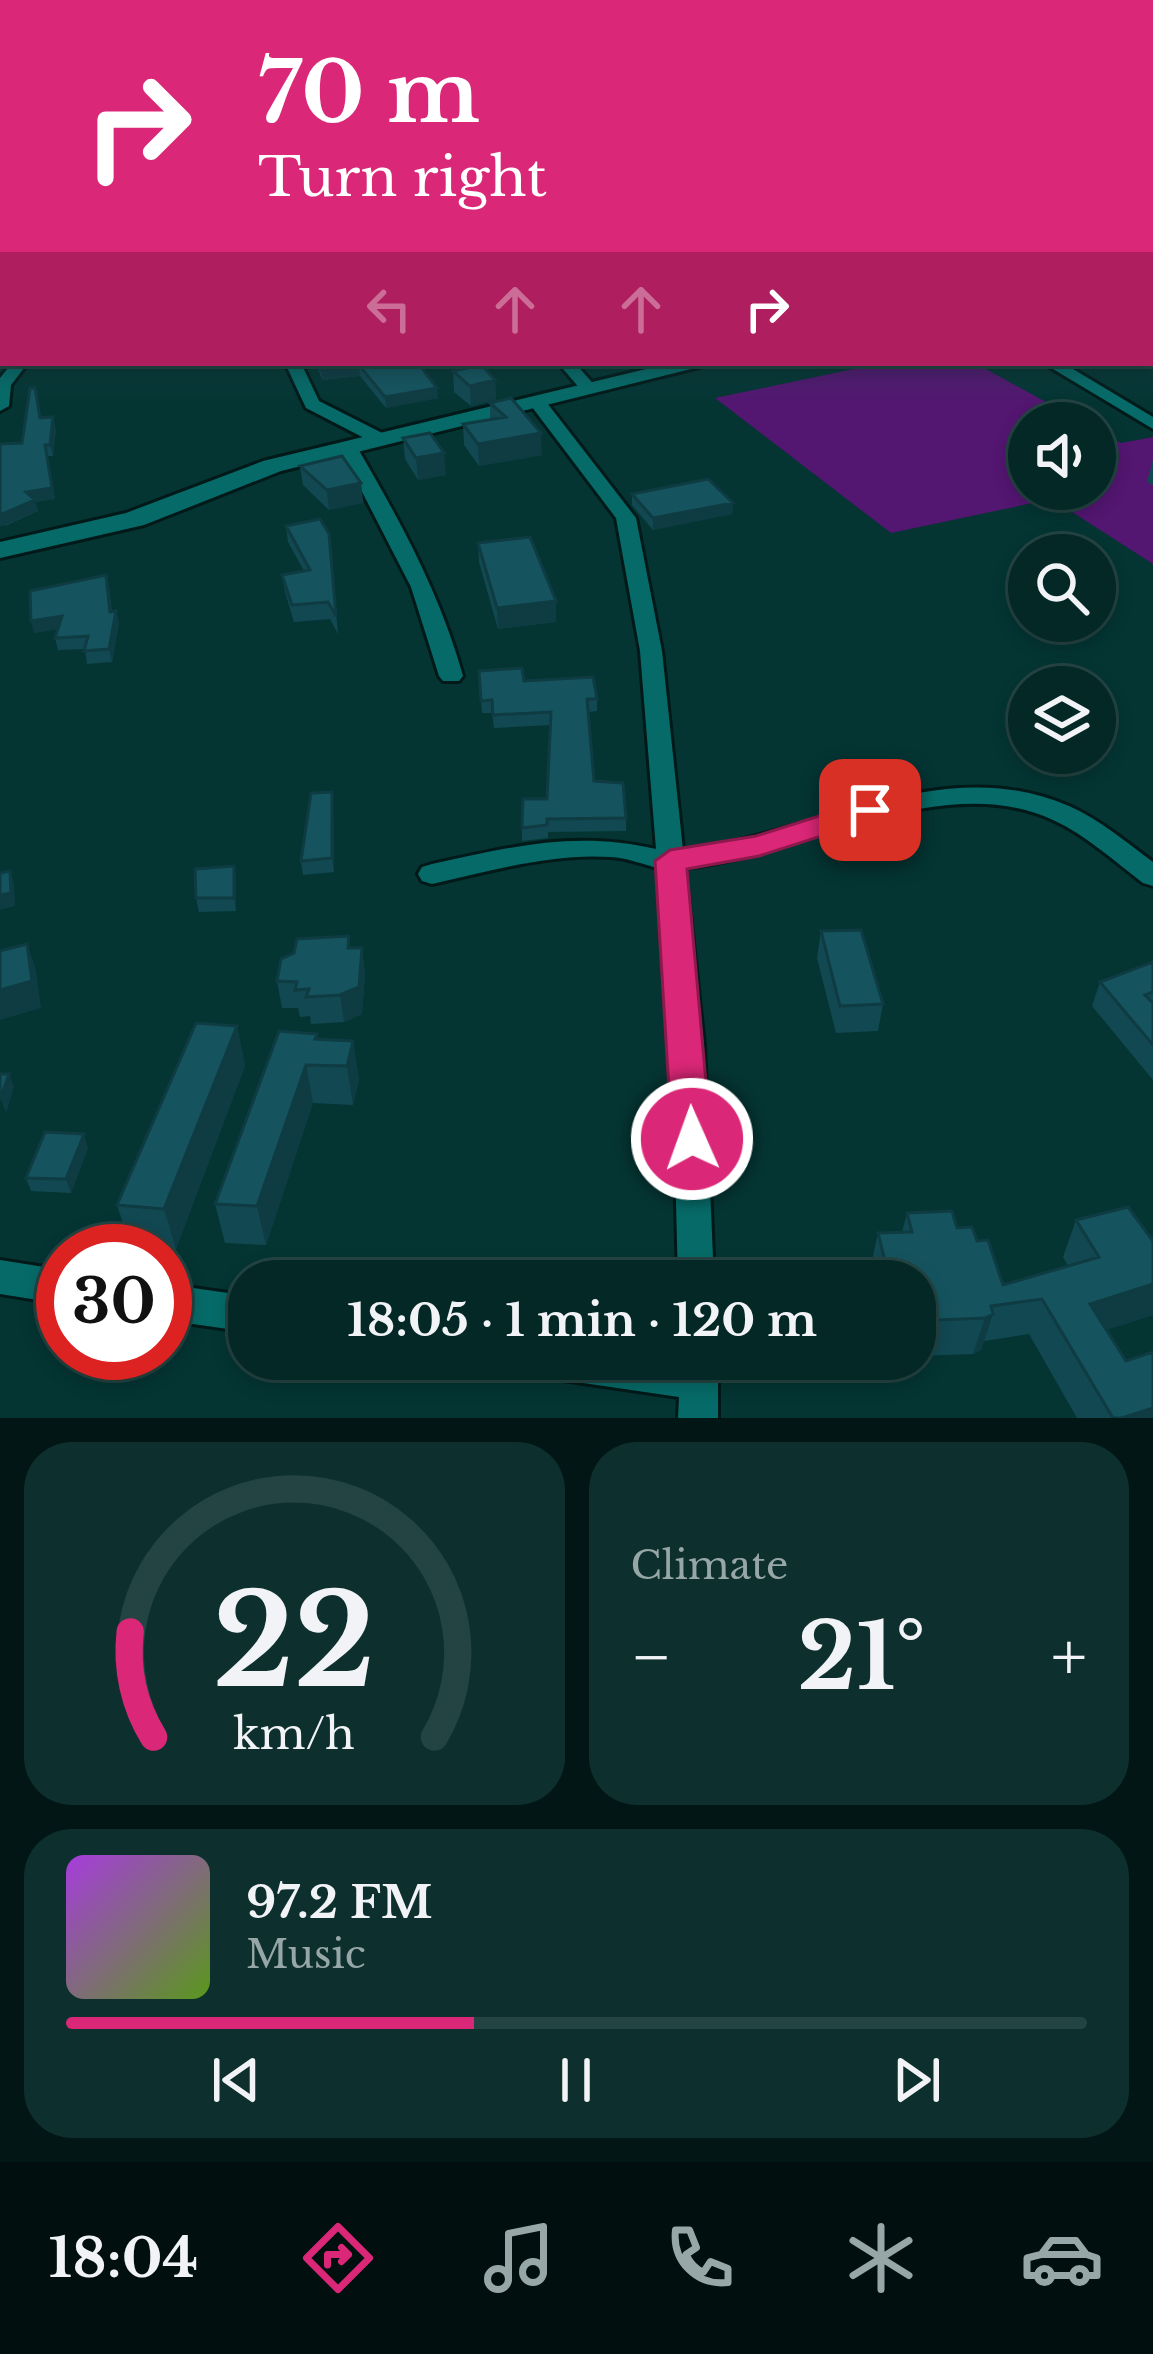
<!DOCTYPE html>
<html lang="en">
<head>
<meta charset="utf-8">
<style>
	body { margin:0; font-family:"Libre Baskerville",serif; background:#0d302e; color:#f1f3f6; height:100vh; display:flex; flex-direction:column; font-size:45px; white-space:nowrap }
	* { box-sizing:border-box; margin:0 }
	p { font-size:39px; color:#97a6a7 }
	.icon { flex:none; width:66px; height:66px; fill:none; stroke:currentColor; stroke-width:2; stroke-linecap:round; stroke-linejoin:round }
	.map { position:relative; height:1418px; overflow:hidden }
	.drawer { display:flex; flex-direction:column; gap:24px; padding:24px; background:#021615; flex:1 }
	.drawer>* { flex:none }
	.banner { position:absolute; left:0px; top:0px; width:1155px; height:366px; box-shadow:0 6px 18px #0003,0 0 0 3px #244443; background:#db2777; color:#fff; overflow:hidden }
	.controls { position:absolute; left:1008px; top:402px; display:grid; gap:24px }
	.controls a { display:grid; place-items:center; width:108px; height:108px; border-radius:50%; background:#032826; box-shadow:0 6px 18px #0003,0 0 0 3px #244443; font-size:60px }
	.speed { position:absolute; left:36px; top:1224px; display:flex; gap:24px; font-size:60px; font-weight:700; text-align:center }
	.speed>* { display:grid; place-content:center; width:156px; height:156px; border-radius:50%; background:#032826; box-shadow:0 6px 18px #0003,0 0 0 3px #244443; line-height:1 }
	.speed .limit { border:18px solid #d22; background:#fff; color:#111 }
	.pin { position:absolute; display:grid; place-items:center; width:102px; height:102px; color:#fff; margin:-51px; border-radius:24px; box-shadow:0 6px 18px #0006 }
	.me { position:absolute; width:132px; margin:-66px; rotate:358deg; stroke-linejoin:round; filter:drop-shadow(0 0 9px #0008) }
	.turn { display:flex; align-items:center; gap:42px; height:252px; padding:0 60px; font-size:54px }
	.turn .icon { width:156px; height:156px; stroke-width:2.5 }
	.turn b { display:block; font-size:84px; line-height:102px }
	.lanes { display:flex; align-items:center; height:114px; padding:0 60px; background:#0003; justify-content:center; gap:60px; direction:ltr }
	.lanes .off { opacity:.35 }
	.big { font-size:90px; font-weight:700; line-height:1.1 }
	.drawer .widget { flex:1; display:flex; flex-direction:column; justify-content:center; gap:18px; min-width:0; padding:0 42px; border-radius:48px; background:#0d302e }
	.drawer .dial { align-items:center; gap:0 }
	.dial svg { height:312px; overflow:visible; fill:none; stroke:#244443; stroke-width:7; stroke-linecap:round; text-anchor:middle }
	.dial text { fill:#f1f3f6; stroke:none }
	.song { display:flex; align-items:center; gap:36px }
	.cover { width:144px; height:144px; border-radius:18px; background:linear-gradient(135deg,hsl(280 70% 55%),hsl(90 70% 35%)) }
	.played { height:12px; border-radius:6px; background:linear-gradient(90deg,#db2777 40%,#244443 40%) }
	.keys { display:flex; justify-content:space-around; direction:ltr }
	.heat { display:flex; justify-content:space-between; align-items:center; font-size:66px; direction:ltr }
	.drawer .tiles { flex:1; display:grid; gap:24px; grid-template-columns:1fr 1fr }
	.widget:last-child { grid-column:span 2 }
	.trip { position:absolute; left:228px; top:1260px; width:708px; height:120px; border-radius:48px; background:#032826; box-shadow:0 6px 18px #0003,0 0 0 3px #244443; font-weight:700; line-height:120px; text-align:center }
	.tab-bar { display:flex; height:192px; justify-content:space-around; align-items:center; background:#01100f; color:#97a6a7 }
	.tab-bar .icon { width:84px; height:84px }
	.tab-bar .current { color:#db2777 }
	.tab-bar b { font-size:54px; color:#f1f3f6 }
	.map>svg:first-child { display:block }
	.green { fill:#531671 }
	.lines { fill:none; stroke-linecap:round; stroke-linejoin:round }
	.street-casing { stroke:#011a19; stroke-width:6 }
	.secondary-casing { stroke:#011a19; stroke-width:6 }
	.street { fill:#066b68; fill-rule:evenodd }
	.secondary { fill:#066b68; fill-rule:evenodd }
	.wall { fill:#124852 }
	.shaded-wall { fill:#0f3b42 }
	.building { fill:#15545f; stroke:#0f3b42; stroke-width:3 }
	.route { fill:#db2777; stroke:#8e194d; stroke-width:3 }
</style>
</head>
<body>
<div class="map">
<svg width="1153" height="1418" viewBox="0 0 1153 1418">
	<rect width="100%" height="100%" fill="#043533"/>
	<path class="green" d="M 882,363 L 975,363 L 1084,423 L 1029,423 L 1029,489 L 1095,489 L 1095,429 L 1121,443 L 1153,437 L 1153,564 L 1052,499 L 891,533 L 715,398 Z"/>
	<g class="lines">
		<defs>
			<path id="street" d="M 0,290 L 3,290 L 3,298 L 0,298 Z
				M 12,363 L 28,363 L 11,385 L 9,406 L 0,411 L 0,378 Z
				M 285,363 L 301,363 L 319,401 L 386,435 L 386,443 L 374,443 L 306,408 Z
				M 558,363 L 575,363 L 596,387 L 594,391 L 582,391 Z
				M 1043,363 L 1063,363 L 1153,417 L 1153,429 Z
				M 538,398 L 544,399 L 636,518 L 662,651 L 683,850 C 811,837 940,750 1069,806 C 1100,820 1126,842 1153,862 L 1153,886 L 1143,883 C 1114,861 1086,835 1053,820 C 942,768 799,856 685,868 L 704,1045 L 714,1281 L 678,1281 L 672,1045 L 658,868 C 642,864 627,858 611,857 C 551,853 490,871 432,884 L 422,881 L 418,874 L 422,867 L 432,864 C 512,847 574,830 656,849 L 640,651 L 616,518 L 529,403 Z
				M 348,442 L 357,447 C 400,521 440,593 463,676 L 459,681 L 443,681 L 439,676 L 411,587 L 339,447 Z
				M 0,1260 L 63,1270 L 63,1304 L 0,1294 Z
				M 165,1284 L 249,1296 L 249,1332 L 165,1320 Z
				M 530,1359 L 718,1359 L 718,1418 L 678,1418 L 679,1397 L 549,1378 L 535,1372 Z"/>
			<path id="secondary" d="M 1153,251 L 1153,263 L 1152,264 L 1152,252 Z
				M 671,363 L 715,363 L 281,471 L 144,525 L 0,558 L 0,542 L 126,513 L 263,461 Z"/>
		</defs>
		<use href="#street" class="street-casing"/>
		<use href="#secondary" class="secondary-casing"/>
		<use href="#street" class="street"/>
		<use href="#secondary" class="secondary"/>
	</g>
	<path class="wall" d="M 316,363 L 418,363 L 438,398 L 386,408 L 360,376 L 322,380 Z
		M 453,371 L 495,380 L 496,400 L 471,406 L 454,392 Z
		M 511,398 L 542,455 L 479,466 L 464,445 L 463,424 L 490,419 L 490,403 Z
		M 41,418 L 56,428 L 53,456 L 47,456 L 55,499 L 35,502 L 38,511 L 5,526 L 22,443 Z
		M 403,438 L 446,475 L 418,480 L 405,459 Z
		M 1153,460 L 1153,485 L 1147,482 Z
		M 300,466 L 361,483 L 363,503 L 329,510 L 303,485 Z
		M 632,494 L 733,503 L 732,514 L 653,530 L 632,505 Z
		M 286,526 L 329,534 L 338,634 L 330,619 L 294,622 L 285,592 L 282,575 L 304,571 L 288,542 Z
		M 478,543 L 556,622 L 498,629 L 479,562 Z
		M 109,587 L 112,612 L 116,611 L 119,623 L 112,662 L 87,664 L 85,649 L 58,650 L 55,638 L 58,629 L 34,633 Z
		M 479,671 L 597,699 L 597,711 L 588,712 L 594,781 L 626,818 L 626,831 L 548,832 L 548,838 L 522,841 L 522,828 L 547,799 L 550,725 L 494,728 L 492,713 L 482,713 Z
		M 333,805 L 334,872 L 303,875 L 301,861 Z
		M 236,879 L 236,911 L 199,912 L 196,898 Z
		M 821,931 L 883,1004 L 878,1031 L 836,1033 L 817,958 Z
		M 351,948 L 362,948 L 365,975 L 362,1014 L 344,1022 L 311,1024 L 310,1016 L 300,1017 L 298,1008 L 282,1008 L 277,981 Z
		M 1153,962 L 1153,1080 L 1092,1006 L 1100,982 Z
		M 237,1026 L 245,1066 L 176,1249 L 130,1245 L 117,1205 Z
		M 317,1040 L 353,1041 L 359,1080 L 353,1105 L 313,1103 L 266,1245 L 225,1243 L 215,1204 Z
		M 88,1148 L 71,1193 L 31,1191 L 26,1178 Z
		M 907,1213 L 957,1228 L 977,1241 L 1003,1285 L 1068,1266 L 1063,1257 L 1076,1220 L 1153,1241 L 1153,1315 L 1106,1330 L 1153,1418 L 1077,1418 L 1029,1334 L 984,1341 L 981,1350 L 973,1354 L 915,1356 L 915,1281 L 873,1281 L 870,1269 L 878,1233 L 902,1232 Z"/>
	<path class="shaded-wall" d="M 359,365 L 360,376 L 322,380 L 321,370 Z
		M 495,380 L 496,400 L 471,406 L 470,386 Z
		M 437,388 L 438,398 L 386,408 L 385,397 Z
		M 53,417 L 56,428 L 53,456 L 50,445 Z
		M 541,433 L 542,455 L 479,466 L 478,444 Z
		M 444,453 L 446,475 L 418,480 L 416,458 Z
		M 47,456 L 55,499 L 35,502 L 38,511 L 0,527 L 0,515 L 26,492 Z
		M 361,483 L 363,503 L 329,510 L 327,490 Z
		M 733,503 L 732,514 L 653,530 L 653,518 Z
		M 556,601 L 556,622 L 498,629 L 497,608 Z
		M 116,611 L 119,623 L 112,662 L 109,649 Z
		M 62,616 L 65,628 L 34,633 L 31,621 Z
		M 332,792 L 333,805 L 334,872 L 332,858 Z
		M 234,866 L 236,879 L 236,911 L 234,898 Z
		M 10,871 L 14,884 L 15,906 L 0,910 L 0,895 Z
		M 27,944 L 36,970 L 41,1008 L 0,1020 L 0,990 Z
		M 362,948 L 365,975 L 362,1014 L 344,1022 L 340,995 Z
		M 237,1026 L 245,1066 L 176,1249 L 164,1209 Z
		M 353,1041 L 359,1080 L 353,1105 L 347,1066 Z
		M 306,1065 L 313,1103 L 266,1245 L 257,1206 Z
		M 9,1074 L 14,1087 L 6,1113 L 1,1100 Z
		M 84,1134 L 88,1148 L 71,1193 L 66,1179 Z
		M 1153,1284 L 1153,1315 L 1075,1340 L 1090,1304 Z
		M 993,1314 L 981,1350 L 973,1354 L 985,1318 Z
		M 1153,1408 L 1153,1418 L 1122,1418 Z"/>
	<path class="building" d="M 0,206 L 3,206 L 3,243 L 0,243 Z
		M 319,363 L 418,363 L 437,388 L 385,397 L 359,365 L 321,370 Z
		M 482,365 L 495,380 L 470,386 L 453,371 Z
		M 30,388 L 35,388 L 40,418 L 53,417 L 50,445 L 45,445 L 52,488 L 26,492 L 35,500 L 0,515 L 0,444 L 22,443 Z
		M 511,398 L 541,433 L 478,444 L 463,424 L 506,417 L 490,403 Z
		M 430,433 L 444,453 L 416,458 L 403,438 Z
		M 342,456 L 361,483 L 327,490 L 300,466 Z
		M 708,479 L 733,503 L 653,518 L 632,494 Z
		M 320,519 L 329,534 L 336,616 L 328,602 L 292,605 L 282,575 L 310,570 L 286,526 Z
		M 530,537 L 556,601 L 497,608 L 478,543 Z
		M 106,575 L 110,612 L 116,611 L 109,649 L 84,651 L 88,636 L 55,638 L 62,616 L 31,621 L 30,591 Z
		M 522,668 L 524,681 L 593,677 L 597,699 L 587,699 L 594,781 L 623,783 L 626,818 L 547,819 L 547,825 L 522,828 L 523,799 L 547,799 L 551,712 L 493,715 L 492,700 L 481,701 L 479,671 Z
		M 332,792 L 332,858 L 301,861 L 311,793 Z
		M 234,866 L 234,898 L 196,898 L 195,869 Z
		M 10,871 L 11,893 L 0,895 L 0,873 Z
		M 861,930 L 883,1004 L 840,1006 L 821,931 Z
		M 349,936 L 348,948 L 362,948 L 359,987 L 340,995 L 306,997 L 309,989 L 295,990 L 297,982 L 277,981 L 281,959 L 294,953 L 297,939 Z
		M 27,944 L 32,981 L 0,990 L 0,951 Z
		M 1153,962 L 1153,992 L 1145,995 L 1153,1003 L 1153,1045 L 1100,982 Z
		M 196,1023 L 237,1026 L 164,1209 L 117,1205 Z
		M 279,1031 L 317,1034 L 315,1039 L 353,1041 L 347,1066 L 306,1065 L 257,1206 L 215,1204 Z
		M 0,1074 L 9,1074 L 0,1100 Z
		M 45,1132 L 84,1134 L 66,1179 L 26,1178 Z
		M 1128,1207 L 1153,1241 L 1153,1284 L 1090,1304 L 1126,1361 L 1153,1352 L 1153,1408 L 1122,1418 L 1113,1418 L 1042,1299 L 991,1306 L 993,1314 L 985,1318 L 915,1321 L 915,1281 L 890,1281 L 878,1233 L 912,1232 L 907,1213 L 952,1211 L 957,1228 L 972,1227 L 977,1241 L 988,1240 L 1003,1285 L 1099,1257 L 1076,1220 Z"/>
	<linearGradient id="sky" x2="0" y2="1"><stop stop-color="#021d1c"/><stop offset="0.51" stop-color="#29515b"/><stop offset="1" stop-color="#29515b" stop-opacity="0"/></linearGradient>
	<rect width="1153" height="404" fill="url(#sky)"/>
	<path class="route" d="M 870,800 L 885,810 L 881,817 L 759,856 L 687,869 L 711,1139 L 705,1151 L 692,1156 L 678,1151 L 672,1139 L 655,861 L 670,850 L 756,836 Z"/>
</svg>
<div class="controls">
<a><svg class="icon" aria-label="sound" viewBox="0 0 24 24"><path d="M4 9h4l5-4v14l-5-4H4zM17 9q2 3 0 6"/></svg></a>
<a><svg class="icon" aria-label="search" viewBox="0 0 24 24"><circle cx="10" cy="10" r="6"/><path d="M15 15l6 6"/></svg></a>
<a><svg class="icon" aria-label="layers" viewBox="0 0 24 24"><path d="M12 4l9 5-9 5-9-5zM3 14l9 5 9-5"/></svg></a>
</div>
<div class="speed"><div class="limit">30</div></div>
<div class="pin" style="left:870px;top:810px;background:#d93025"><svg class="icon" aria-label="arrive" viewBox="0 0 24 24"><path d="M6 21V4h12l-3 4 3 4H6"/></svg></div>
<svg class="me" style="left:692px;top:1139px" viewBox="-20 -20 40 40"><circle r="17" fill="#db2777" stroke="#fff" stroke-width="3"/><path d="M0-11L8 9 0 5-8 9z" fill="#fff"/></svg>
<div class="trip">18:05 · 1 min · 120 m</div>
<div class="banner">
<div class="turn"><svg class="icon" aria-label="right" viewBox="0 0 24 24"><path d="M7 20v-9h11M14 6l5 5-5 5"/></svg><div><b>70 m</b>Turn right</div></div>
<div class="lanes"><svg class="icon off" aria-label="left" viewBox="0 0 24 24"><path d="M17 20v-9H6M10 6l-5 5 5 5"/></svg><svg class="icon off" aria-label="ahead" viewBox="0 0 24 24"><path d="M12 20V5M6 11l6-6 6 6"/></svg><svg class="icon off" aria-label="ahead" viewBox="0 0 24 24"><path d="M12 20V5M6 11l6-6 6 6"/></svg><svg class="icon" aria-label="right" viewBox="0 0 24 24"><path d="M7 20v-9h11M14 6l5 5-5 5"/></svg></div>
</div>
</div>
<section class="drawer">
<div class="tiles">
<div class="widget dial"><svg viewBox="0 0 100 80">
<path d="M14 69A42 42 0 1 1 86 69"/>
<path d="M14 69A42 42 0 0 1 8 42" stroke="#db2777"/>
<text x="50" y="56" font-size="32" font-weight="700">22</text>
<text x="50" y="72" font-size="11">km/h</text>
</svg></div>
<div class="widget"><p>Climate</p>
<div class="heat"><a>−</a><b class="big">21°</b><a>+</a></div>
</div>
<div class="widget">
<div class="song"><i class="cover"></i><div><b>97.2 FM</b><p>Music</p></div></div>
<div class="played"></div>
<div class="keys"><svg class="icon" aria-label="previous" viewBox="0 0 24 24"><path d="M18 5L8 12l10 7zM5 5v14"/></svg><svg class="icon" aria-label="pause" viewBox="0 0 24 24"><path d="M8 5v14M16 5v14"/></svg><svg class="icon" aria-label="next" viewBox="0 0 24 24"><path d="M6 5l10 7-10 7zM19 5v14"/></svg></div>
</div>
</div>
</section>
<nav class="tab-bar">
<b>18:04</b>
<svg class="icon current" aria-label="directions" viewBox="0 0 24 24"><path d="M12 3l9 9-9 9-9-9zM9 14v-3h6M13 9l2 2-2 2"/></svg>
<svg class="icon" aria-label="music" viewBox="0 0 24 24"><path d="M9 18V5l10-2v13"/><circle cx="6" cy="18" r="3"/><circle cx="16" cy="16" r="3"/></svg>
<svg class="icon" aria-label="phone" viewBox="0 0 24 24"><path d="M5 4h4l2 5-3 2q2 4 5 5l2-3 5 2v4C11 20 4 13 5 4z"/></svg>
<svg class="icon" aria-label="climate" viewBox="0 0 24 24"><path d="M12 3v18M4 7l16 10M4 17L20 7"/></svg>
<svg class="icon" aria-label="car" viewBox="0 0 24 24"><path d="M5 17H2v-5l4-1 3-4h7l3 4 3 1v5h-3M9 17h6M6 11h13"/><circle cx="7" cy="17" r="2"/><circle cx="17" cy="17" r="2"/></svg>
</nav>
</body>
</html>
